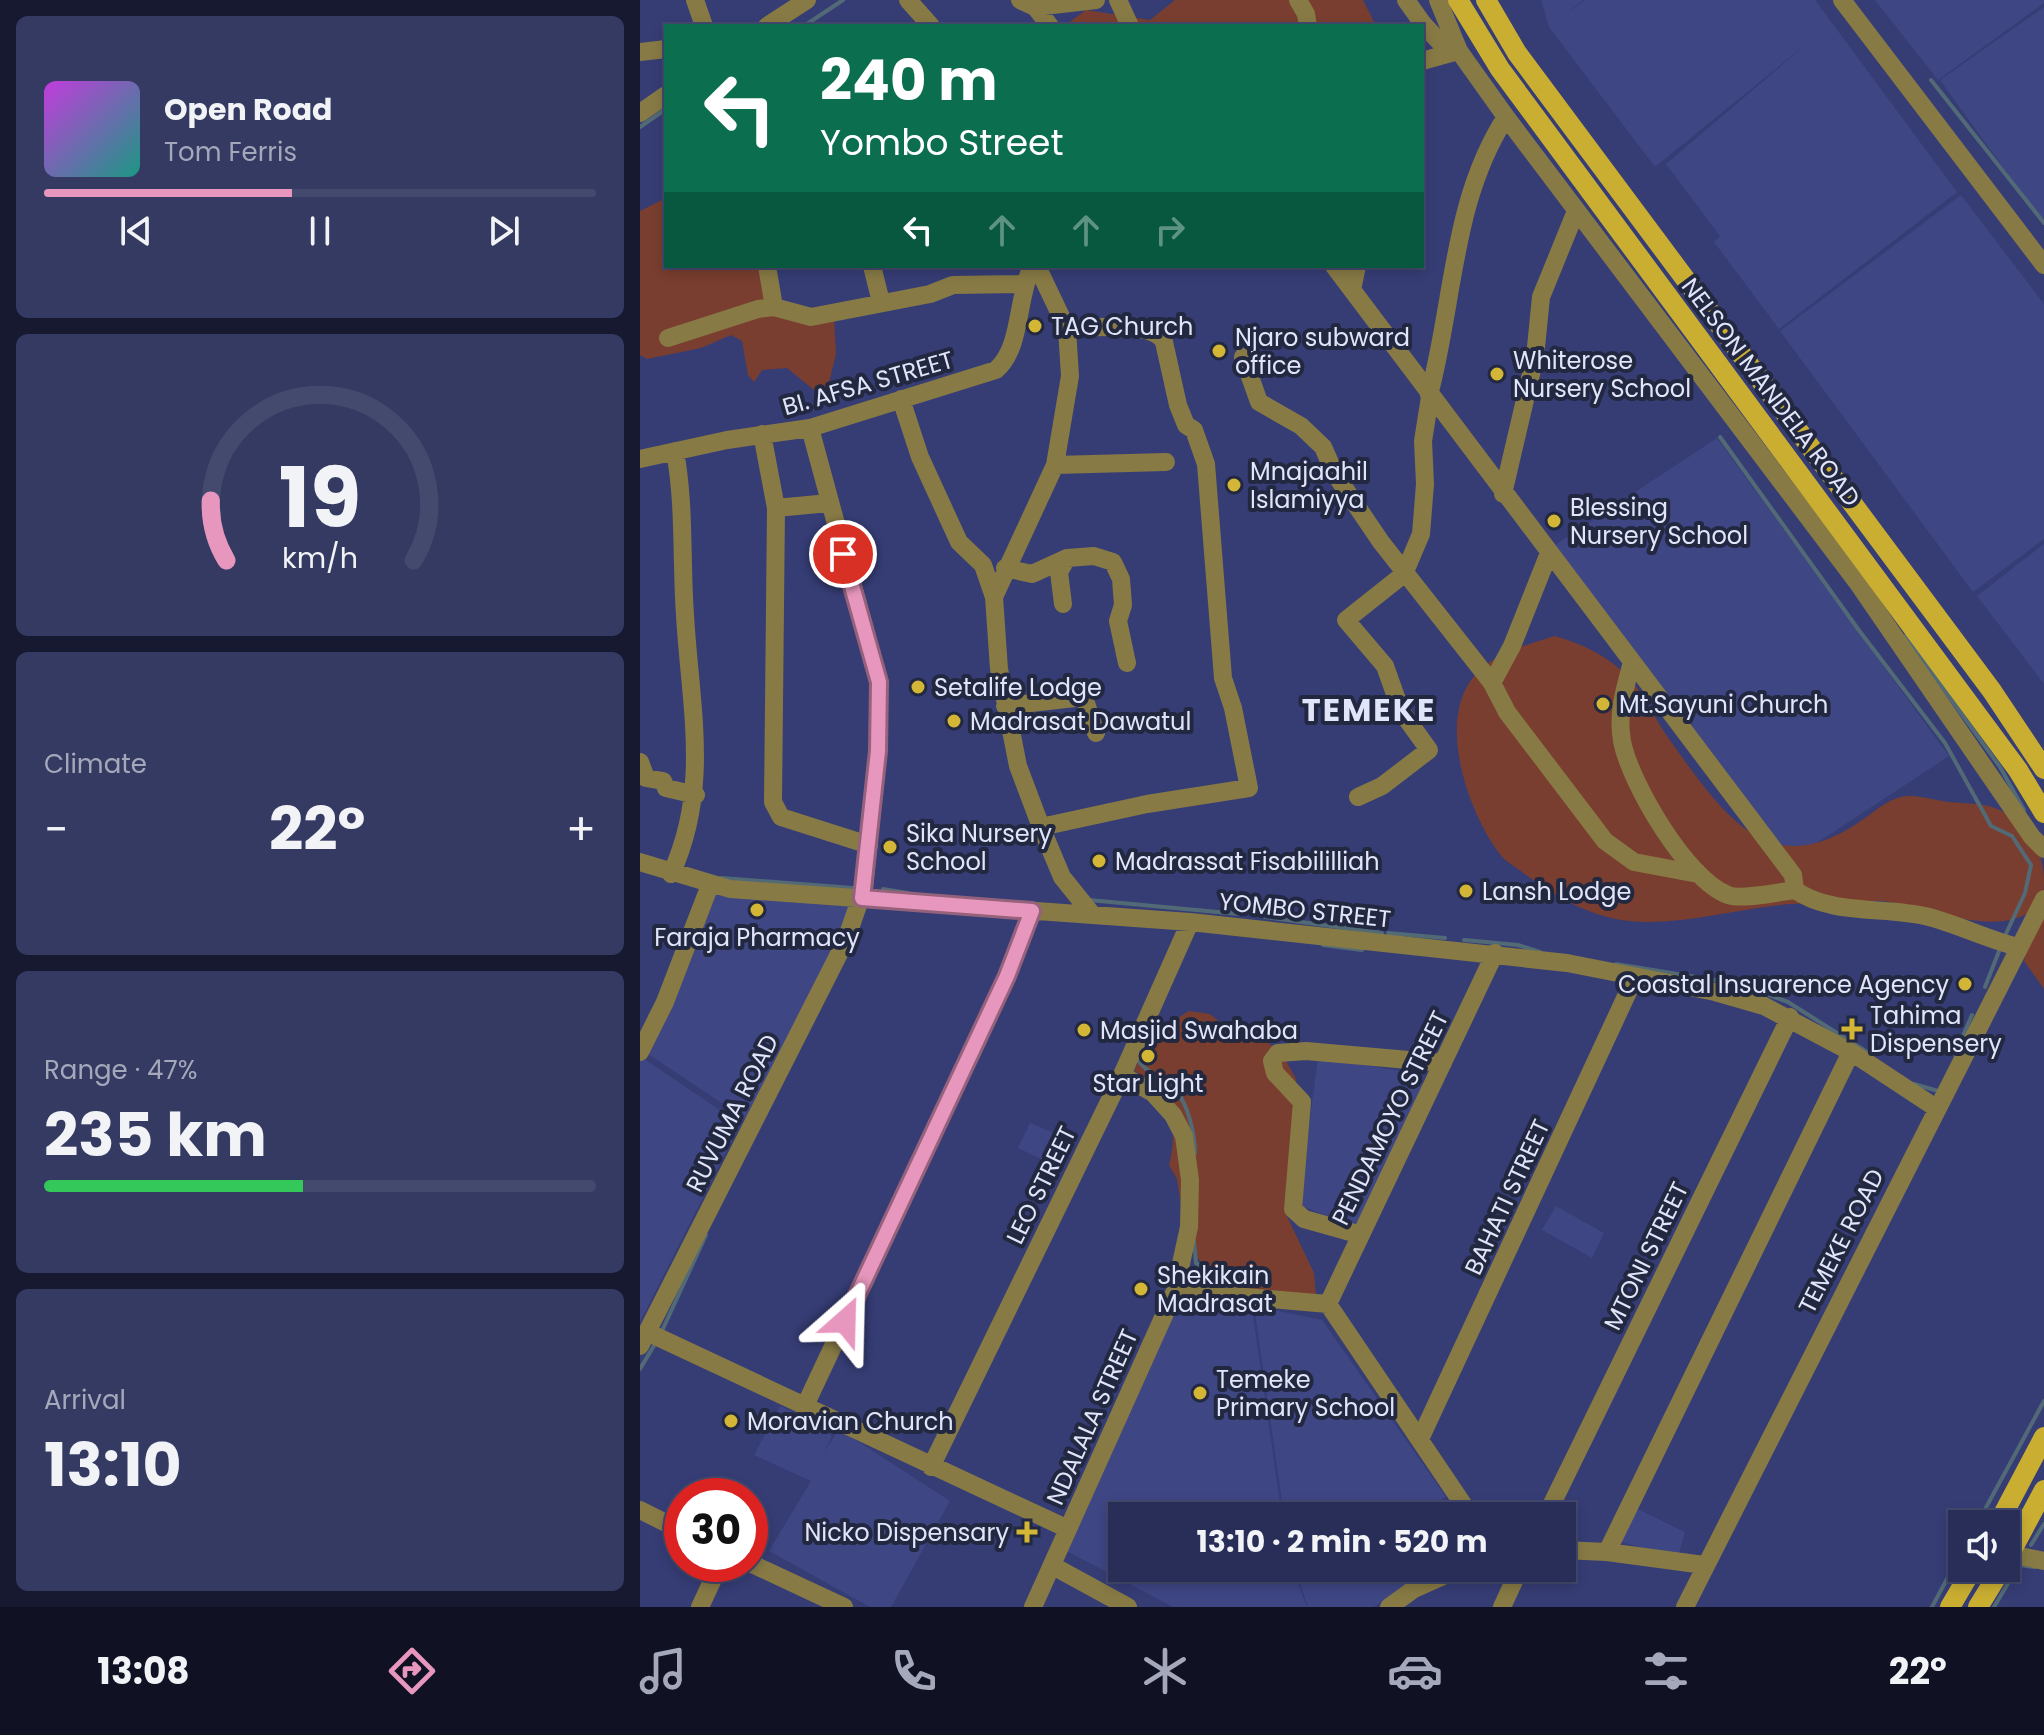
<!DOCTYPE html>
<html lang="en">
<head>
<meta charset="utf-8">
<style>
	body { margin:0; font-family:Poppins,sans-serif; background:#343a61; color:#f1f3f6; height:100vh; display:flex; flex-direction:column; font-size:30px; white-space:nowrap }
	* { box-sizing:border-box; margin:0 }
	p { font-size:26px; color:#a5a8ba }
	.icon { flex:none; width:44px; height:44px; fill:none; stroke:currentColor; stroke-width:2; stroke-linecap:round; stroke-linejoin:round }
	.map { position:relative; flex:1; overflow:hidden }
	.drawer { display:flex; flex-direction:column; gap:16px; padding:16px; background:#161930; width:640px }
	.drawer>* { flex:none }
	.banner { position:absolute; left:24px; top:24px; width:760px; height:244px; border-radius:0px; box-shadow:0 4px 12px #0003,0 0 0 2px #444a6e; background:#0b6e4f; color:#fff; overflow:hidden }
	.fabs { position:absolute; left:1308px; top:1510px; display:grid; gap:16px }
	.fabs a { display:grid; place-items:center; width:72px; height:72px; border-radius:0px; background:#282e58; box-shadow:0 4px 12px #0003,0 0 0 2px #444a6e; font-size:40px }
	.speed { position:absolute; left:24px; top:1478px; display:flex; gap:16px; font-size:40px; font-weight:700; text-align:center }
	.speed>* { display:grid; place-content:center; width:104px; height:104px; border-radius:50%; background:#282e58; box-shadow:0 4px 12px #0003,0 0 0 2px #444a6e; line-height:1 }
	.speed .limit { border:12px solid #d22; background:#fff; color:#111 }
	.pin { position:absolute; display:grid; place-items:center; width:68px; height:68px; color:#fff; margin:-34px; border:4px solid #fff; border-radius:50%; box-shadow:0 2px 8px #0007 }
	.me { position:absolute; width:88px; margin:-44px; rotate:25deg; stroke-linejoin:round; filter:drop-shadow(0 0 6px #0008) }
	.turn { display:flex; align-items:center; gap:28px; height:168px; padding:0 24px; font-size:36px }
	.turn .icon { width:104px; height:104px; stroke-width:2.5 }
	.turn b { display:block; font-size:56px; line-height:68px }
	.lanes { display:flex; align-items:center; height:76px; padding:0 24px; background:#0003; justify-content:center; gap:40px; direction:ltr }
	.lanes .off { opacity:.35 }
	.big { font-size:60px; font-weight:700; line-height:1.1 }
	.drawer .widget { flex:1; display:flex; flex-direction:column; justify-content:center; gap:12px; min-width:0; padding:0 28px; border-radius:12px; background:#343a61 }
	.drawer .dial { align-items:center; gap:0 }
	.dial svg { height:208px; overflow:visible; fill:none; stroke:#444a6e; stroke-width:7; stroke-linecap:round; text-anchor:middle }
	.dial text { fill:#f1f3f6; stroke:none }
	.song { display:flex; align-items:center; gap:24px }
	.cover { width:96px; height:96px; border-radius:12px; background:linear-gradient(135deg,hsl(290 70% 55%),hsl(170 70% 35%)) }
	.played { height:8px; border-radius:4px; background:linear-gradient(90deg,#e797bd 45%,#444a6e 45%) }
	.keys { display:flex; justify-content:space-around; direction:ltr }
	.heat { display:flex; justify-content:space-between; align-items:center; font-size:44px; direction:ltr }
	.charge { height:12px; border-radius:6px; background:linear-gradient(90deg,#34c759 47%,#444a6e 0) }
	.trip { position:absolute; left:468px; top:1502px; width:468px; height:80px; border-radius:0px; background:#282e58; box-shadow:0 4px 12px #0003,0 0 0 2px #444a6e; font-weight:700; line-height:80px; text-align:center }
	.dock { display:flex; height:128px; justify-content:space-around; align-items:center; background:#101223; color:#a5a8ba }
	.dock .icon { width:56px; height:56px }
	.dock .selected { color:#e797bd }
	.dock b { font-size:36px; color:#f1f3f6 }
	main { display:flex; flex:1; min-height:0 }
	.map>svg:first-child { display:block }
	.built { fill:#3e4684 }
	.green { fill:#793e2f }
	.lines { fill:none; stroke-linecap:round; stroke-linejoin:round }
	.stream { stroke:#526a76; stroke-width:4 }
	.minor { stroke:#877a45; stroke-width:18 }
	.major { stroke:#caae32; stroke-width:20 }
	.route-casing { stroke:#96627b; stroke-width:20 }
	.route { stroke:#e797bd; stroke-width:14 }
	.poi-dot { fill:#d3b635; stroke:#232841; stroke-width:3 }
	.labels { text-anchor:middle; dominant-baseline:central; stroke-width:8; stroke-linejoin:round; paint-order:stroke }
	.poi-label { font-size:24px; fill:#e1e5fa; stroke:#232841; text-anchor:start }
	.street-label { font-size:24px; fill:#e1e5fa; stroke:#232841 }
	.district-label { font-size:32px; font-weight:bold; letter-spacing:2px; fill:#e1e5fa; stroke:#232841 }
</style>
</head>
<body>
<main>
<section class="drawer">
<div class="widget">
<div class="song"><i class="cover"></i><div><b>Open Road</b><p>Tom Ferris</p></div></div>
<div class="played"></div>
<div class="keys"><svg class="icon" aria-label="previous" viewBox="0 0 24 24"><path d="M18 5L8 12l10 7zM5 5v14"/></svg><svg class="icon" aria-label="pause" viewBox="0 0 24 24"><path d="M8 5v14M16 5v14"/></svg><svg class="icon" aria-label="next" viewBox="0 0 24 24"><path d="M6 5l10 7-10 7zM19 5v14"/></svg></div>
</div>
<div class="widget dial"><svg viewBox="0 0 100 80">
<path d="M14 69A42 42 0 1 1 86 69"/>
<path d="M14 69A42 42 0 0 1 8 46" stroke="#e797bd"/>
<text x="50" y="56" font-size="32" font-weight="700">19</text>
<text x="50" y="72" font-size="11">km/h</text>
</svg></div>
<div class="widget"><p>Climate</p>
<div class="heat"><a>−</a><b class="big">22°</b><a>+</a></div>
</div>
<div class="widget"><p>Range · 47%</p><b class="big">235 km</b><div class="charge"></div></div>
<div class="widget"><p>Arrival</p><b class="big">13:10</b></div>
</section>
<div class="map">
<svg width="1404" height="1607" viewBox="0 0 1404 1607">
	<rect width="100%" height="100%" fill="#363d75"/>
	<path class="built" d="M 901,0 L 943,0 L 926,14 L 945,0 L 1175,0 L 1317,192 L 1139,329 L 1074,242 L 1080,236 L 1026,164 L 1170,41 L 1015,167 L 909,27 Z
		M 1235,0 L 1404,0 L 1404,3 L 1298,80 Z
		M 1404,7 L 1404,224 L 1300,80 Z
		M 1321,195 L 1404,304 L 1404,539 L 1333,592 L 1140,331 Z
		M 1077,438 L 1309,756 L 1151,860 L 912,547 Z
		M 1404,544 L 1404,684 L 1337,596 Z
		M 75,884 L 215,904 L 107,1120 L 2,1050 Z
		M 0,1056 L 100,1124 L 0,1322 Z
		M 678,1057 L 778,1074 L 783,1086 L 715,1227 L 659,1205 Z
		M 390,1123 L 433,1141 L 420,1168 L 378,1148 Z
		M 916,1206 L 964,1233 L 952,1258 L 902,1230 Z
		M 557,1293 L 611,1301 L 642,1516 L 482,1516 L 482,1568 L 652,1568 L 667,1607 L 533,1607 L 425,1550 L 447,1497 L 539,1304 Z
		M 614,1306 L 682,1320 L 806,1497 L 775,1516 L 644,1516 Z
		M 140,1406 L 189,1428 L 188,1433 L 192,1436 L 184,1452 L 199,1429 L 310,1501 L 251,1607 L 230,1607 L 129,1551 L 171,1481 L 114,1455 Z
		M 991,1506 L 1045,1532 L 1037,1560 L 977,1540 Z
		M 655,1568 L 772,1568 L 775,1578 L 734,1607 L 668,1607 Z"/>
	<path class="green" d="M 535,0 L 723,0 L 736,26 L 424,26 L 446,10 L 510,20 Z
		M 26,198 L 26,266 L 131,266 L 142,309 L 194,315 L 196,354 L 185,399 L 147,368 L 122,370 L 114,382 L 108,375 L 102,341 L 91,335 L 61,348 L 7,359 L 0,355 L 0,211 Z
		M 915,636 C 943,644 966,655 987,676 C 1005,695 1014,718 1029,739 C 1088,821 1132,889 1232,813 C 1261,790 1271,795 1302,801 C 1319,804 1339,802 1355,808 C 1383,818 1404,850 1404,879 C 1404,886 1404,894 1401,901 C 1367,946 1284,904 1241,901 C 1229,900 1216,904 1203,905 C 1186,906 1168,902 1150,904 C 1103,908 1055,922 1007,922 C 958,922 920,900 882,872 C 875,866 864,861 859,853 C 827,810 793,713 840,670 C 861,651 889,644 915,636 Z
		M 1404,913 L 1404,989 L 1384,961 L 1389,935 Z
		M 549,1011 L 570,1014 L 587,1028 L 627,1041 L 645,1059 L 656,1079 L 644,1210 L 674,1273 L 677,1308 L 602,1295 L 581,1285 L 548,1247 L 537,1179 L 529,1165 C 539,1128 531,1087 494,1071 C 506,1043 523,1026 549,1011 Z"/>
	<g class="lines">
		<path class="stream" d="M 164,26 L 203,0
			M 1291,80 L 1404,223
			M 0,127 L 26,109
			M 1080,437 L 1218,629 L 1305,743 L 1351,826 L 1372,836 L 1391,865 L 1385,893 L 1364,938
			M 1265,636 L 1360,767 L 1384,810
			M 81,878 L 213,888
			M 243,889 L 268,893
			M 449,900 L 599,914
			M 625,917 L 742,933
			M 748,933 L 805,938
			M 824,940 L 878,945 L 900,952
			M 683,945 L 722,950
			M 976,964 L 1099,984 L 1148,1002 L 1227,1052
			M 1345,987 L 1361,946
			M 1315,1054 L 1332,1015
			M 496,1056 C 503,1073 524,1077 536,1090 C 548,1105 555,1134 555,1153
			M 1274,1084 L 1298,1091
			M 554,1241 L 556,1263 L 582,1279
			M 21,1333 L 66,1235
			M 0,1369 L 15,1344
			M 1337,1524 L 1404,1401
			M 1391,1545 L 1404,1524
			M 1292,1607 L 1322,1551
			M 1354,1607 L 1379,1565 L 1395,1567"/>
		<path class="minor" d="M 55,0 L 64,26
			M 268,0 L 291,26
			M 380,0 L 395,7 L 456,0
			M 478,0 L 490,26
			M 658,0 L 666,14 L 668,26
			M 766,0 L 783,24 L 810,53
			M 798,0 L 819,51 L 866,117 L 1217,582 L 1392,837 L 1404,849
			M 1202,0 L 1404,265
			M 395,7 L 410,26
			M 127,26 L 167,0
			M 0,52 L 26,49
			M 782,61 L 818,51
			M 0,113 L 26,95
			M 127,266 L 134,307
			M 232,266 L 241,302
			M 397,266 L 427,329 L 430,376 L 415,465 L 354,597 L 359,669 L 378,766 L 401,827 L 422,877 L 451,913
			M 694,266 L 1153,875 L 1155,890
			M 712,290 L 717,266
			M 28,338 L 118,309 L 134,307 L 171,317 L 290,294 L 313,285 L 384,284
			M 603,357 L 619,402 L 661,426 L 683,447 L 695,474 L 741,542 L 852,683 L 867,712 L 965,841 L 994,862 L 1058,874
			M 789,395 C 814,302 812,200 866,117
			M 261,399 L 280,457 L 319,542 L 343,565 L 354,597
			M 122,434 L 136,508 L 133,802 L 141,817 L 229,845
			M 0,459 L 87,440 L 170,428 L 356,370 C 382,347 376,301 392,266
			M 415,465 L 526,462
			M 863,494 L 895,357 L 901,297 L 936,211
			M 136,508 L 189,503
			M 365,568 L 392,574 L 427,558 L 454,556 L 473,562 L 481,579 L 483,605 L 478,621 L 487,663
			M 423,604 L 419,572 L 427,558
			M 992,662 C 985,688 977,713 982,741 C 990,783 1047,880 1088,895 C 1100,900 1140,892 1155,890 C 1192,916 1246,906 1289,917 C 1319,925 1347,939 1378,947
			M 852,683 L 872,646 L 909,553
			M 365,706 L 444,697 L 456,733
			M 0,762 L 6,778 L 23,781 L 26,788 L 56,795
			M 718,797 L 742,786 L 789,750 L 761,711 L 745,666 L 706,620 L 764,574 L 781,534 L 785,484 L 783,441 L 790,397
			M 401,827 L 507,804 L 609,788 L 593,708 L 583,678 L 566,464 L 554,430 L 546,425 L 538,405 L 524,342 C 513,320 449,328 427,329
			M 0,862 L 90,889 L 550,922 L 927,963 L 1075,992 L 1124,1006 L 1211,1052 L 1296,1108
			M 31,874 C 71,788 50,705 45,615 C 41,558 45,507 35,451
			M 0,1052 L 25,1002 L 70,885
			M 721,1235 L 664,1219 L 653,1209 L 662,1102 L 635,1073 L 632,1061 L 638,1053 L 666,1051 L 803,1063
			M 535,1291 L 688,1304
			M 7,1332 L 428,1529
			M 0,1346 L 206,940 L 224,888 L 238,751 L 239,682 L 170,428
			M 164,1408 L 367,976 L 392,911
			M 781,1437 L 995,977
			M 291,1467 L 482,1075 L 550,922
			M 0,1510 L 42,1531
			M 831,1516 L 688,1304 L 855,953
			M 906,1516 L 1150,1017
			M 922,1550 L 967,1552 L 1064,1565
			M 967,1552 L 1211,1052
			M 1371,1554 L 1404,1561
			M 110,1563 L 204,1607
			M 413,1566 L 488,1607
			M 60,1607 L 80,1564
			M 393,1607 L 535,1291 L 549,1227 L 550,1180 L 544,1136 L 533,1115 L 513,1093 L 482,1075
			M 749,1607 L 774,1589 L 821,1568
			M 862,1607 L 880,1568
			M 1045,1607 L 1404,899"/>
		<path class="major" d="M 818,0 L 860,69 L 1378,770 L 1404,813
			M 846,0 L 877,53 L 1352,691 L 1404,769
			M 1358,1524 L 1404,1437
			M 1366,1561 L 1404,1490
			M 1310,1607 L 1333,1568
			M 1338,1607 L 1362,1568"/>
	</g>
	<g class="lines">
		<defs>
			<path id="route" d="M 203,554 L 239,682 L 238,751 L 222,898 L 392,911 L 367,976 L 205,1321"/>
		</defs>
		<use href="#route" class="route-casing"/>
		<use href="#route" class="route"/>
	</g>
	<g class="poi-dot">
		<circle cx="395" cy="326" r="8"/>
		<circle cx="579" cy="351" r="8"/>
		<circle cx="857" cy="374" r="8"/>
		<circle cx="594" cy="485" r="8"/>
		<circle cx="914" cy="521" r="8"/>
		<circle cx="278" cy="687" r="8"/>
		<circle cx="963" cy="704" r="8"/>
		<circle cx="314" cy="721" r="8"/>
		<circle cx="250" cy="847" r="8"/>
		<circle cx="459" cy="861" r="8"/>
		<circle cx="826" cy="891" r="8"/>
		<circle cx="117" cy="910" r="8"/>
		<circle cx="1325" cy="984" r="8"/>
		<path d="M1208 1017h8v8h8v8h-8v8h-8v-8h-8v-8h8z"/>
		<circle cx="444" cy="1030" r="8"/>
		<circle cx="508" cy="1056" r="8"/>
		<circle cx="501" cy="1289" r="8"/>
		<circle cx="560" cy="1393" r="8"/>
		<circle cx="91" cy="1421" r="8"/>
		<path d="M383 1520h8v8h8v8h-8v8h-8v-8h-8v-8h8z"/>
	</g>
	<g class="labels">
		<g class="poi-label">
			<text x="411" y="326">TAG Church</text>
			<text x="595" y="337">Njaro subward<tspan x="595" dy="28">office</tspan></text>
			<text x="873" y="360">Whiterose<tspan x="873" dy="28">Nursery School</tspan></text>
			<text x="610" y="471">Mnajaahil<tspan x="610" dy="28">Islamiyya</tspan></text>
			<text x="930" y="507">Blessing<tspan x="930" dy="28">Nursery School</tspan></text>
			<text x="294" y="687">Setalife Lodge</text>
			<text x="979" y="704">Mt.Sayuni Church</text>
			<text x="330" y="721">Madrasat Dawatul</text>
			<text x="266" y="833">Sika Nursery<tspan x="266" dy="28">School</tspan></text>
			<text x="475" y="861">Madrassat Fisabililliah</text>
			<text x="842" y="891">Lansh Lodge</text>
			<text x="117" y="937" text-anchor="middle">Faraja Pharmacy</text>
			<text x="1309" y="984" text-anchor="end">Coastal Insuarence Agency</text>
			<text x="1230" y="1015">Tahima<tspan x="1230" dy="28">Dispensery</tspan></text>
			<text x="460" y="1030">Masjid Swahaba</text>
			<text x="508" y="1083" text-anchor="middle">Star Light</text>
			<text x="517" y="1275">Shekikain<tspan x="517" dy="28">Madrasat</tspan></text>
			<text x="576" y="1379">Temeke<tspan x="576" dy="28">Primary School</tspan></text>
			<text x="107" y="1421">Moravian Church</text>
			<text x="369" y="1532" text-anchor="end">Nicko Dispensary</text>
		</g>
		<g class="street-label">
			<text transform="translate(228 383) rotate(-16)">BI. AFSA STREET</text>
			<text transform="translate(1131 392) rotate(53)">NELSON MANDELA ROAD</text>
			<text transform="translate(665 910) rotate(6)">YOMBO STREET</text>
			<text transform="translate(92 1113) rotate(-63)">RUVUMA ROAD</text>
			<text transform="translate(750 1118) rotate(-64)">PENDAMOYO STREET</text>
			<text transform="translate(401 1185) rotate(-64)">LEO STREET</text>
			<text transform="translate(867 1197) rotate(-65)">BAHATI STREET</text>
			<text transform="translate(1201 1241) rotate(-63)">TEMEKE ROAD</text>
			<text transform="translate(1006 1256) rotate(-64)">MTONI STREET</text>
			<text transform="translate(452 1417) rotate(-66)">NDALALA STREET</text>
		</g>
		<g class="district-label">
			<text x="729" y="709">TEMEKE</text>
		</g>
	</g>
</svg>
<div class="fabs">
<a><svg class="icon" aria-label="sound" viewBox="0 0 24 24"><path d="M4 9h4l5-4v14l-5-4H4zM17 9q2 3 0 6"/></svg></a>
</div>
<div class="speed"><div class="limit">30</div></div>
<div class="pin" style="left:203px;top:554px;background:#d93025"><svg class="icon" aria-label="arrive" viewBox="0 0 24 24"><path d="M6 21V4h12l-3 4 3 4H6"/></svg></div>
<svg class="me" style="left:205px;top:1321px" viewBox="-20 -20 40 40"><path d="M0-17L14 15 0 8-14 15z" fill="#e797bd" stroke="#fff" stroke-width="4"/></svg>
<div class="trip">13:10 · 2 min · 520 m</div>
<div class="banner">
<div class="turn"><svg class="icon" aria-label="left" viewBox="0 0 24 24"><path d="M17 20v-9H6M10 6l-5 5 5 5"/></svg><div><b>240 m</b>Yombo Street</div></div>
<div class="lanes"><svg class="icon" aria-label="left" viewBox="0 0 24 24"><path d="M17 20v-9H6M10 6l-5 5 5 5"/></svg><svg class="icon off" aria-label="ahead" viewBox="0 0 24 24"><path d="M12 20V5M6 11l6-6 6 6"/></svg><svg class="icon off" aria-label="ahead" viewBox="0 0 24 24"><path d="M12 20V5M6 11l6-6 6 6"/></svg><svg class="icon off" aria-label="right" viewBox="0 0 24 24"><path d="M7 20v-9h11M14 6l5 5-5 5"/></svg></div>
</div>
</div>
</main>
<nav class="dock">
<b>13:08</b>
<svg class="icon selected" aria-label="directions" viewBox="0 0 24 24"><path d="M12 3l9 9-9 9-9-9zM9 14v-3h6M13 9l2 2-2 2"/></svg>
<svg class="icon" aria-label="music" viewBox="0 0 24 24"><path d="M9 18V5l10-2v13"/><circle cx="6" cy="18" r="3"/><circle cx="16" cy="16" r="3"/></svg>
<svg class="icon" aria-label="phone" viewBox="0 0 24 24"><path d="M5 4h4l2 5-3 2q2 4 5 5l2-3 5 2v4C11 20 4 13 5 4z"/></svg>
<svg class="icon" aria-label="climate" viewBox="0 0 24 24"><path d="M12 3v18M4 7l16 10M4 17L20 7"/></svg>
<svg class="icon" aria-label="car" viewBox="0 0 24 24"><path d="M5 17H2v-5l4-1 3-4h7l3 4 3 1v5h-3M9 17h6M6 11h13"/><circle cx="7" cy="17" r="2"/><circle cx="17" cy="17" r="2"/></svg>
<svg class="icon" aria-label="filters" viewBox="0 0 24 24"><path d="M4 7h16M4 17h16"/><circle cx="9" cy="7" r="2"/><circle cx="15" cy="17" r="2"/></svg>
<b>22°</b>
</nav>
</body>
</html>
